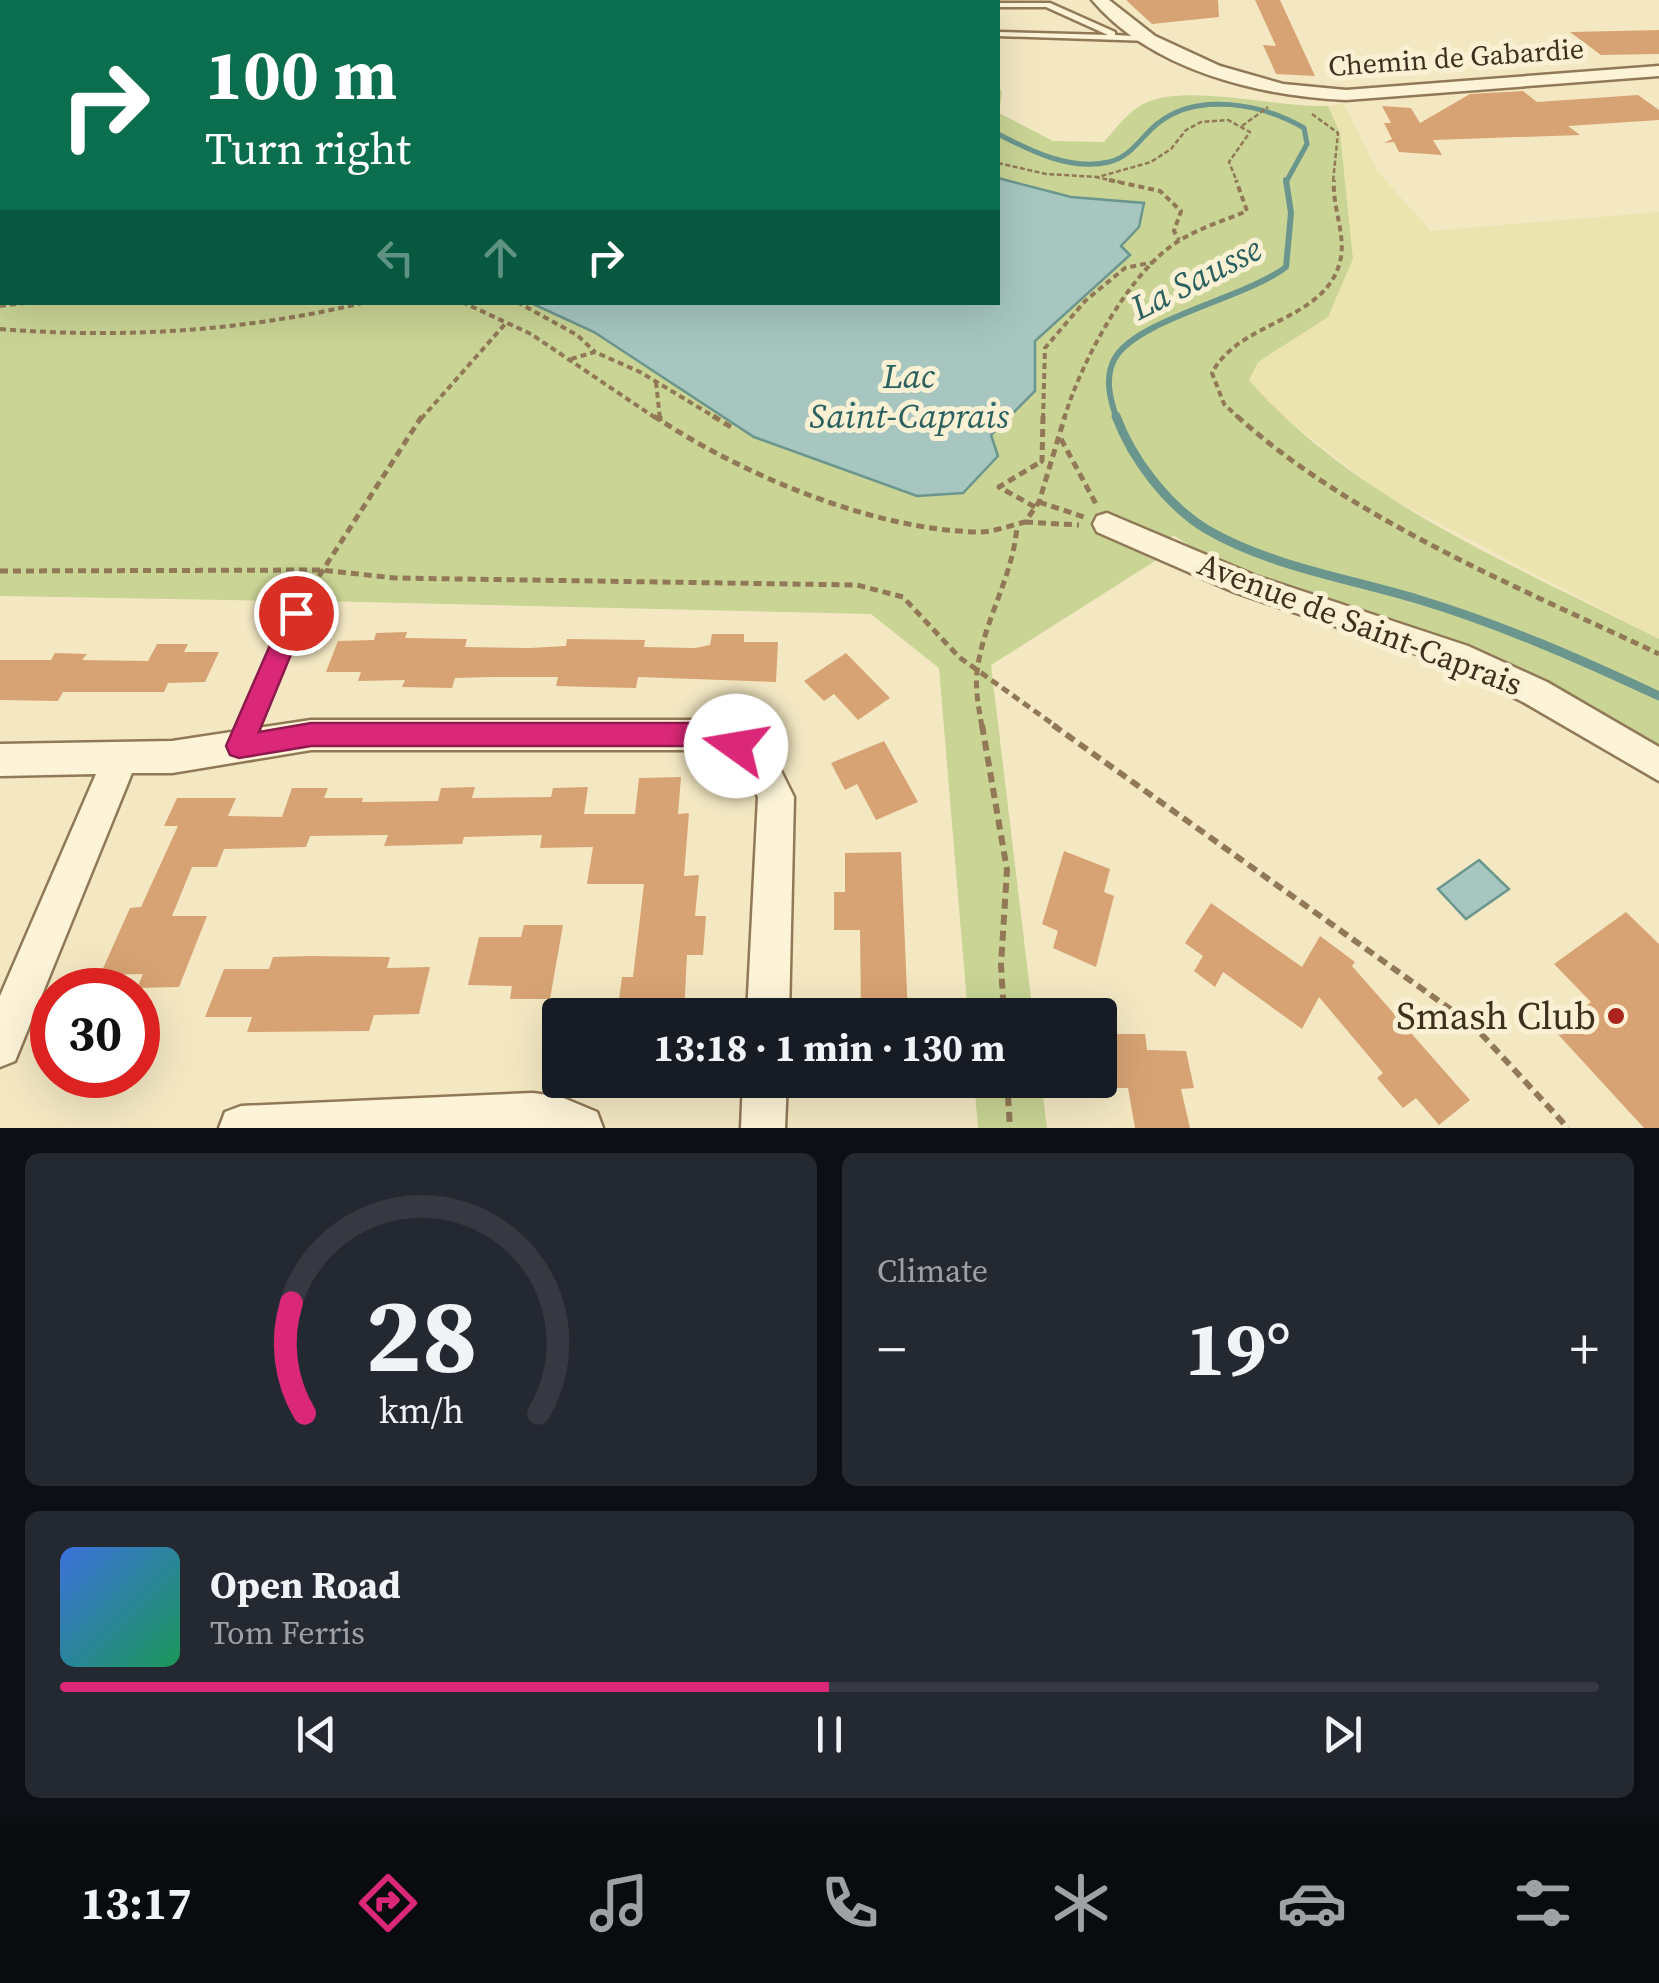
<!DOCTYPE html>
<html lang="en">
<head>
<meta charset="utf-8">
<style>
	body { margin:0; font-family:"Source Serif 4",serif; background:#242831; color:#f1f3f6; height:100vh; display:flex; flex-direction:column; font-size:38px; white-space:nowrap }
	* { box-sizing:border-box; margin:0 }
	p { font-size:32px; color:#9ea1a6 }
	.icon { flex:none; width:55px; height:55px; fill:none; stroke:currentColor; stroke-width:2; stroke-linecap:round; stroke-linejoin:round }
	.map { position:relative; height:1128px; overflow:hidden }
	.panel { display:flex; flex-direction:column; gap:25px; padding:25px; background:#0d0f14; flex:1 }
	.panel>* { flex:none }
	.hud { position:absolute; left:0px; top:0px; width:1000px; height:305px; box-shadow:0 10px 40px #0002; background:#0b6e4f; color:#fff; overflow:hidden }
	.speed { position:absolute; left:30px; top:968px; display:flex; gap:20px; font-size:50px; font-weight:700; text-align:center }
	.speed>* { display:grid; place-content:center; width:130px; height:130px; border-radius:50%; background:#171b24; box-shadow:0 10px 40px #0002; line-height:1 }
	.speed .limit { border:15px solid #d22; background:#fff; color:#111 }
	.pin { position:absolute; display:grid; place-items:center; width:85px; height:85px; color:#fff; margin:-42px; border:5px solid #fff; border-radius:50%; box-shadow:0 2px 10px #0007 }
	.me { position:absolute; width:110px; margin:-55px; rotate:283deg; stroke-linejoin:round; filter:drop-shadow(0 0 8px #0008) }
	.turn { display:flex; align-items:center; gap:35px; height:210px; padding:0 40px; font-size:45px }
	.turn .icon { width:130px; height:130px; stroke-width:2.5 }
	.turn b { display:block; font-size:70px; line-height:85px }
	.lanes { display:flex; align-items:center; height:95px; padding:0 40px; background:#0003; justify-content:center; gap:50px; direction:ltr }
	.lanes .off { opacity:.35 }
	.big { font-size:75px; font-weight:700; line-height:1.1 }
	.panel .tile { flex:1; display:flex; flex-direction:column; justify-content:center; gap:15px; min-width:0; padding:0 35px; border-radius:15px; background:#242831 }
	.panel .dial { align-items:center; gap:0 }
	.dial svg { height:260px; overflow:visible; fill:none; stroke:#363941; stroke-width:7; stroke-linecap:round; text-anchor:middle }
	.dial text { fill:#f1f3f6; stroke:none }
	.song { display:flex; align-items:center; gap:30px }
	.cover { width:120px; height:120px; border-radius:15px; background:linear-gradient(135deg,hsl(220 70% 55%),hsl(150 70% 35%)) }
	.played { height:10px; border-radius:5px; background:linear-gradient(90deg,#db2777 50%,#363941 50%) }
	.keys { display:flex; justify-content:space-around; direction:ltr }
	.heat { display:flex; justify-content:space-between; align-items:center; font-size:55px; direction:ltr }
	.panel .tiles { flex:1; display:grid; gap:25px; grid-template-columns:1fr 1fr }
	.tile:last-child { grid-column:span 2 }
	.trip { position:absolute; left:542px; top:998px; width:575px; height:100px; border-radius:10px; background:#171b24; box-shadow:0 10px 40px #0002; font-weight:700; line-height:100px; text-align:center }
	.tab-bar { display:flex; height:160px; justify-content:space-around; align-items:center; background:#090b0e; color:#9ea1a6 }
	.tab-bar .icon { width:70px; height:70px }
	.tab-bar .current { color:#db2777 }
	.tab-bar b { font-size:45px; color:#f1f3f6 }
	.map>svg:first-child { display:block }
	.farmland { fill:#ebe4af }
	.green { fill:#c9d495 }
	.water { fill:#a6c6bf; stroke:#6b968e; stroke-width:2.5 }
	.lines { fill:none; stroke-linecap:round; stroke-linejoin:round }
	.stream-far2 { stroke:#6b968e; stroke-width:5 }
	.stream-far1 { stroke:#6b968e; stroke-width:6 }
	.stream { stroke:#6b968e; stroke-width:9 }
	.building { fill:#d7a374 }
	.lane-casing { stroke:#917957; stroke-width:5 }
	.street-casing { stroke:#917957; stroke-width:5 }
	.path-far3 { stroke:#917957; stroke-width:2.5; stroke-dasharray:5 2.5; stroke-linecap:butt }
	.path-far2 { stroke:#917957; stroke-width:4; stroke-dasharray:6 4; stroke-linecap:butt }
	.path-far1 { stroke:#917957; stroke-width:5; stroke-dasharray:8 5; stroke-linecap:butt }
	.path { stroke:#917957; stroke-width:6; stroke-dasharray:10 6; stroke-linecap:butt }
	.lane { fill:#fdf4d8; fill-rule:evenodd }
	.street { fill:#fdf4d8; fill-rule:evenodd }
	.route { fill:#db2777; stroke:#8e194d; stroke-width:2.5 }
	.poi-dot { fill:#a9251e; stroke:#faf1d4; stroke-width:4 }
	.labels { text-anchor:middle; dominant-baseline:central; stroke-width:10; stroke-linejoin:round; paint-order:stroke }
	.far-street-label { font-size:28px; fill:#3f2f1d; stroke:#faf1d4 }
	.street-label { font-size:32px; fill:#3f2f1d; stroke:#faf1d4 }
	.water-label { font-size:35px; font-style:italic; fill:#2a6160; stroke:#faf1d4 }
	.near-poi-label { font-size:38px; fill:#3f2f1d; stroke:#faf1d4; text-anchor:end }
</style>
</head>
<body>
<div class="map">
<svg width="1659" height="1128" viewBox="0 0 1659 1128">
	<rect width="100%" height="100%" fill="#f4e8c3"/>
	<path class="farmland" d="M 37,0 L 463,0 L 460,2 Z
		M 1344,104 L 1378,172 L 1431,231 L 1659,212 L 1659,639 L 1383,494 L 1273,409 L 1249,380 L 1258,362 L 1328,317 L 1353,259 L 1340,133 L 1328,106 Z"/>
	<path class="green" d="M 998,83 L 1002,93 L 999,113 L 1053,141 L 1104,142 C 1117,127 1131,108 1150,101 C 1196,85 1277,108 1328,106 L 1340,133 L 1353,259 L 1328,317 L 1258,362 L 1249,380 C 1352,500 1521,568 1659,639 L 1659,755 L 1223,566 L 1173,535 L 1155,561 L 991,665 L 1033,1015 L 968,1015 L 939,668 L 871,614 L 321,601 C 301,609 312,614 283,613 L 283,601 L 0,596 L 0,119 L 2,302 L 998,302 Z
		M 974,1080 L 1041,1080 L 1047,1128 L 978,1128 Z"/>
	<path class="water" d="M 998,178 L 1071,197 L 1144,203 L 1139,227 L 1121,246 L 1130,255 L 1035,341 L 1035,391 L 991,435 L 998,456 L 963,493 L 917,496 L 754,437 L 594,332 L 531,303 L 998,302 Z
		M 1479,860 L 1509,889 L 1466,919 L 1438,889 Z"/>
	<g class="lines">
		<path class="stream-far2" d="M 998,134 C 1031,151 1070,171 1109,162 C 1131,157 1141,137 1157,124 C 1197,91 1263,104 1304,128 L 1307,144 L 1286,182"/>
		<path class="stream-far1" d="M 1117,419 C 1110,400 1104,377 1115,358 C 1138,319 1246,298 1286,267 L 1291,213 L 1286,180"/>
		<path class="stream" d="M 1116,416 C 1132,459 1167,505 1206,529 C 1269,566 1347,578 1417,599 C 1500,624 1580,659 1659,696"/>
	</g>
	<path class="building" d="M 1126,0 L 1218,0 L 1219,17 L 1152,24 Z
		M 1255,0 L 1280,0 L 1315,76 L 1276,74 L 1263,45 L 1276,46 Z
		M 1659,30 L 1659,54 L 1601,55 L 1570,32 Z
		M 1523,91 L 1537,102 L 1638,95 L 1659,110 L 1659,120 L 1568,126 L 1580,135 L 1433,140 L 1442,155 L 1399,152 L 1394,142 L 1384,143 L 1392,139 L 1384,123 L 1391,123 L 1382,106 L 1411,108 L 1420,123 L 1470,94 Z
		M 407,632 L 405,638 L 467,639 L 465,647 L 530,648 L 566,646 L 567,639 L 645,640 L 644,647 L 695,648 L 710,645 L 712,634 L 744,634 L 744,642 L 778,642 L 776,682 L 638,677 L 636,688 L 590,687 L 556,686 L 558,677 L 492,677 L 455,678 L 452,688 L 402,687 L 405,680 L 358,681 L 361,672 L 326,672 L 338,641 L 374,640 L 376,633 Z
		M 157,644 L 188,644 L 184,652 L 219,652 L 205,682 L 168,683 L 164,692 L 63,692 L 58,701 L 0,700 L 0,660 L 51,660 L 55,653 L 87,654 L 82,660 L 148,661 Z
		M 846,653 L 890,698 L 858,720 L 834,694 L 824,701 L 804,681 Z
		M 884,741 L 918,802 L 876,820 L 857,784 L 845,790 L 831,763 Z
		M 681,777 L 678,814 L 689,813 L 684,876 L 699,875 L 695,916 L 706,916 L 703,955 L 687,955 L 684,1015 L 617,1015 L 622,977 L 633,977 L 644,884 L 587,884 L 593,847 L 540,848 L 542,835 L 464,837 L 462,844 L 384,846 L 388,835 L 310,836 L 306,847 L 224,849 L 217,867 L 192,867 L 172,916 L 207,916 L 179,987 L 137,988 L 143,974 L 100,975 L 130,908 L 141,907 L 178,826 L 164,826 L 177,798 L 236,798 L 228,816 L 282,817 L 292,788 L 328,788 L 324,798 L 363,798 L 362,802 L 438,801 L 441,788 L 475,787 L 472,798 L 551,797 L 553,788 L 588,787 L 584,814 L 635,814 L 639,778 Z
		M 1064,851 L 1110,869 L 1104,892 L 1114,896 L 1096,967 L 1053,948 L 1058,931 L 1042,924 Z
		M 901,852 L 908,1015 L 866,1015 L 866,1010 L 861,1010 L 860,930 L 834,930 L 834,892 L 845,892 L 845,853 Z
		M 1211,903 L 1302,967 L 1320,936 L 1355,962 L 1352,966 L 1470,1100 L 1439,1125 L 1416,1098 L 1403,1108 L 1377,1078 L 1383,1073 L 1319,997 L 1302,1029 L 1223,972 L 1215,987 L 1194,971 L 1203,956 L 1185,943 Z
		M 1626,912 L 1659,944 L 1659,1128 L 1644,1128 L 1554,1030 L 1591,1002 L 1554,964 Z
		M 524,925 L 563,925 L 550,999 L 510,999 L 512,986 L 468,985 L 479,937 L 521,937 Z
		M 311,956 L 390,957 L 387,968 L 430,967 L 419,1014 L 374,1015 L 369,1031 L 247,1032 L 252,1017 L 205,1017 L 224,969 L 269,969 L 273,957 Z
		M 1100,1034 L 1145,1034 L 1147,1050 L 1186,1051 L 1194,1088 L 1181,1089 L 1190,1128 L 1135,1128 L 1128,1088 L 1100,1088 Z"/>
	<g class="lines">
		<defs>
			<path id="lane" d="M 998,3 L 1050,3 L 1115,32 L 1115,35 L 1150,37 L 1154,39 L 1150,41 L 998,36 L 998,32 L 1108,35 L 1046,7 L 998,7 Z
				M 296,607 L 302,609 L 304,613 L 248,746 L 245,751 L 239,754 L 233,751 L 230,746 L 288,613 L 290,609 Z"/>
			<path id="street" d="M 1092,0 L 1109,0 L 1155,36 L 1220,66 L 1283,84 L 1346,90 L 1659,66 L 1659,76 L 1346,100 C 1258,96 1151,70 1092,0 Z
				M 1107,513 L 1256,576 L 1468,646 L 1547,682 L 1659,747 L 1659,781 L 1523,702 L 1446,664 L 1234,592 L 1097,532 L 1093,524 L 1097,516 Z
				M 311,720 L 702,720 L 761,742 L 772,753 L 794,797 L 789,1015 L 747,1015 L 758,797 C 744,768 731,762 701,750 L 311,750 L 172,773 L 132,773 L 15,1061 L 0,1067 L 0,996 L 96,774 L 0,776 L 0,744 L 172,741 Z
				M 743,1080 L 787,1080 L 785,1128 L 741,1128 Z
				M 533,1093 L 561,1097 L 597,1112 L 603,1128 L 219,1128 L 225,1112 L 241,1106 Z"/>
		</defs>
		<use href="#lane" class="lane-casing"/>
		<use href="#street" class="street-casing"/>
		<path class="path-far3" d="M 31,0 L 35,2
			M 1312,114 L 1338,133 L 1333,182
			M 1242,126 L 1268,107
			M 998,163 L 1046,174 L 1098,177 L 1151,162 L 1171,149 L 1186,130 L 1201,122 L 1228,120 L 1250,132 L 1229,162 L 1237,182
			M 1095,177 L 1120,182"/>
		<path class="path-far2" d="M 1109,180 L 1160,191 L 1181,211 L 1174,231 L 1179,240
			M 462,302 L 531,334 L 657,419
			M 517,302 L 577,335 L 595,352
			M 0,306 L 32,302
			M 0,329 C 125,339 245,331 367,302
			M 571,359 L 595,352 L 640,372 L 718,419
			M 656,382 L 660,419
			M 421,419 L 506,323
			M 1043,419 L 1045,348 L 1085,301 L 1125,268 L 1154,262
			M 1064,419 C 1080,364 1131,267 1182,239 C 1202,227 1226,220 1247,211 L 1236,180
			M 1240,419 L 1224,404 L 1212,373 C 1240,319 1329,322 1341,257 C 1345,232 1332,206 1334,180"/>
		<path class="path-far1" d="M 654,416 C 740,474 875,531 980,532 C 994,532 1011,525 1025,522 L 1039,502 L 1065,416
			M 660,416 L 660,421
			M 713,416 L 731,427
			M 1043,416 L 1042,461 L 1050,466
			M 1237,416 C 1349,518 1522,589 1659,654
			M 1061,439 L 1096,504
			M 1039,502 L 1084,517
			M 1035,507 L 999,487 L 1042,461
			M 1025,522 L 1079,525
			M 0,571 L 321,570 L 395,578 L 857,585 L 903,597 L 959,657 L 1057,727
			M 305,598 L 422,416
			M 982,727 C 979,709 975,691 977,672 C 983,621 1013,578 1017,526"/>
		<path class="path" d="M 982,725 L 1007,870 L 1001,965 L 1004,1015
			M 1053,725 L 1474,1026 L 1568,1128
			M 1007,1080 L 1010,1128"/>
		<use href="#lane" class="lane"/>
		<use href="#street" class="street"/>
	</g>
	<path class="route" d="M 296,604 L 305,607 L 308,613 L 259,732 L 311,723 L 702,723 L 746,737 L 750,746 L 746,754 L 736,757 L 702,746 L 311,746 L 239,758 L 230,755 L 226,746 L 284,613 L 288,607 Z"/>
	<circle class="poi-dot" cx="1616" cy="1016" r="10"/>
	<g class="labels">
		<g class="far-street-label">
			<text transform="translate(1456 57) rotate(-4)">Chemin de Gabardie</text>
		</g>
		<g class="street-label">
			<text transform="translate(1360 624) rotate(21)">Avenue de Saint-Caprais</text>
		</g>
		<g class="water-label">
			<text transform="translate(1196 278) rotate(-27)">La Sausse</text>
			<text x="909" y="376">Lac<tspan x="909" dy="40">Saint-Caprais</tspan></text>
		</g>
		<g class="near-poi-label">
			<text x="1596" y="1016">Smash Club</text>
		</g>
	</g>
</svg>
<div class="speed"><div class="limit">30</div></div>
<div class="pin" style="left:296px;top:613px;background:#d93025"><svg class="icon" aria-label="arrive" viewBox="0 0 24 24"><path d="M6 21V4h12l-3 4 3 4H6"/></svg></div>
<svg class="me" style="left:736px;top:746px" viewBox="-20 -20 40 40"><circle r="19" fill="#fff"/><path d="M0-13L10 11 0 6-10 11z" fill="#db2777"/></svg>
<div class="trip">13:18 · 1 min · 130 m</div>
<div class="hud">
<div class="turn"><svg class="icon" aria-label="right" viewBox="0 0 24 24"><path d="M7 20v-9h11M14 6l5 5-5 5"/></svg><div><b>100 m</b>Turn right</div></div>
<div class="lanes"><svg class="icon off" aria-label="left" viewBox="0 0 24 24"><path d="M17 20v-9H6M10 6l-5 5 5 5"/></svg><svg class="icon off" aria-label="ahead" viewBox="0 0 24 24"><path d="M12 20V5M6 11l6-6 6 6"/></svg><svg class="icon" aria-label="right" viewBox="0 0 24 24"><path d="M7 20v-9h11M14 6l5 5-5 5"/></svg></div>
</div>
</div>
<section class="panel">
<div class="tiles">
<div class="tile dial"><svg viewBox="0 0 100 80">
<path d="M14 69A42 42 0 1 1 86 69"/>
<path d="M14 69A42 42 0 0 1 10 35" stroke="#db2777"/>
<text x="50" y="56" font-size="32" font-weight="700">28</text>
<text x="50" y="72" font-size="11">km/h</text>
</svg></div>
<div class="tile"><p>Climate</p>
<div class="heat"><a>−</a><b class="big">19°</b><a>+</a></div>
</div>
<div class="tile">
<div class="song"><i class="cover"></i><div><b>Open Road</b><p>Tom Ferris</p></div></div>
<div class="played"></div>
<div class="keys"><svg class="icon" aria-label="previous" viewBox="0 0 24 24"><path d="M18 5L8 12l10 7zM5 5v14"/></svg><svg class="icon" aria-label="pause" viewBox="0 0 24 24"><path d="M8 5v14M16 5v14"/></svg><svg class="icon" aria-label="next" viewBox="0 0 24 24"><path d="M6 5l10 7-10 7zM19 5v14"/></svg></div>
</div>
</div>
</section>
<nav class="tab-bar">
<b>13:17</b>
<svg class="icon current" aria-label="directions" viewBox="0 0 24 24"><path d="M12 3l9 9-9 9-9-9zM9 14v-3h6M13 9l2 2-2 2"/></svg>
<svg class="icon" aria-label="music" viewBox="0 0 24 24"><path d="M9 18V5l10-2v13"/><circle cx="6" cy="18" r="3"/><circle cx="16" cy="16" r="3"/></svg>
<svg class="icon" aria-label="phone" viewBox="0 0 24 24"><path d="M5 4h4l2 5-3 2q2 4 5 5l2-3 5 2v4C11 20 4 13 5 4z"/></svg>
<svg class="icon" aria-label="climate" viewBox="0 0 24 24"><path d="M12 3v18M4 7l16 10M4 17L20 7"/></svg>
<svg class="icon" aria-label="car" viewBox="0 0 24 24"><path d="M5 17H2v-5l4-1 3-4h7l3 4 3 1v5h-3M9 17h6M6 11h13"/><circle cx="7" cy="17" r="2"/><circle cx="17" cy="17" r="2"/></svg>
<svg class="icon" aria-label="filters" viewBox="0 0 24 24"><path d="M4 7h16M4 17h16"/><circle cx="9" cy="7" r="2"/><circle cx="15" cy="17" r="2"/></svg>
</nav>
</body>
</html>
